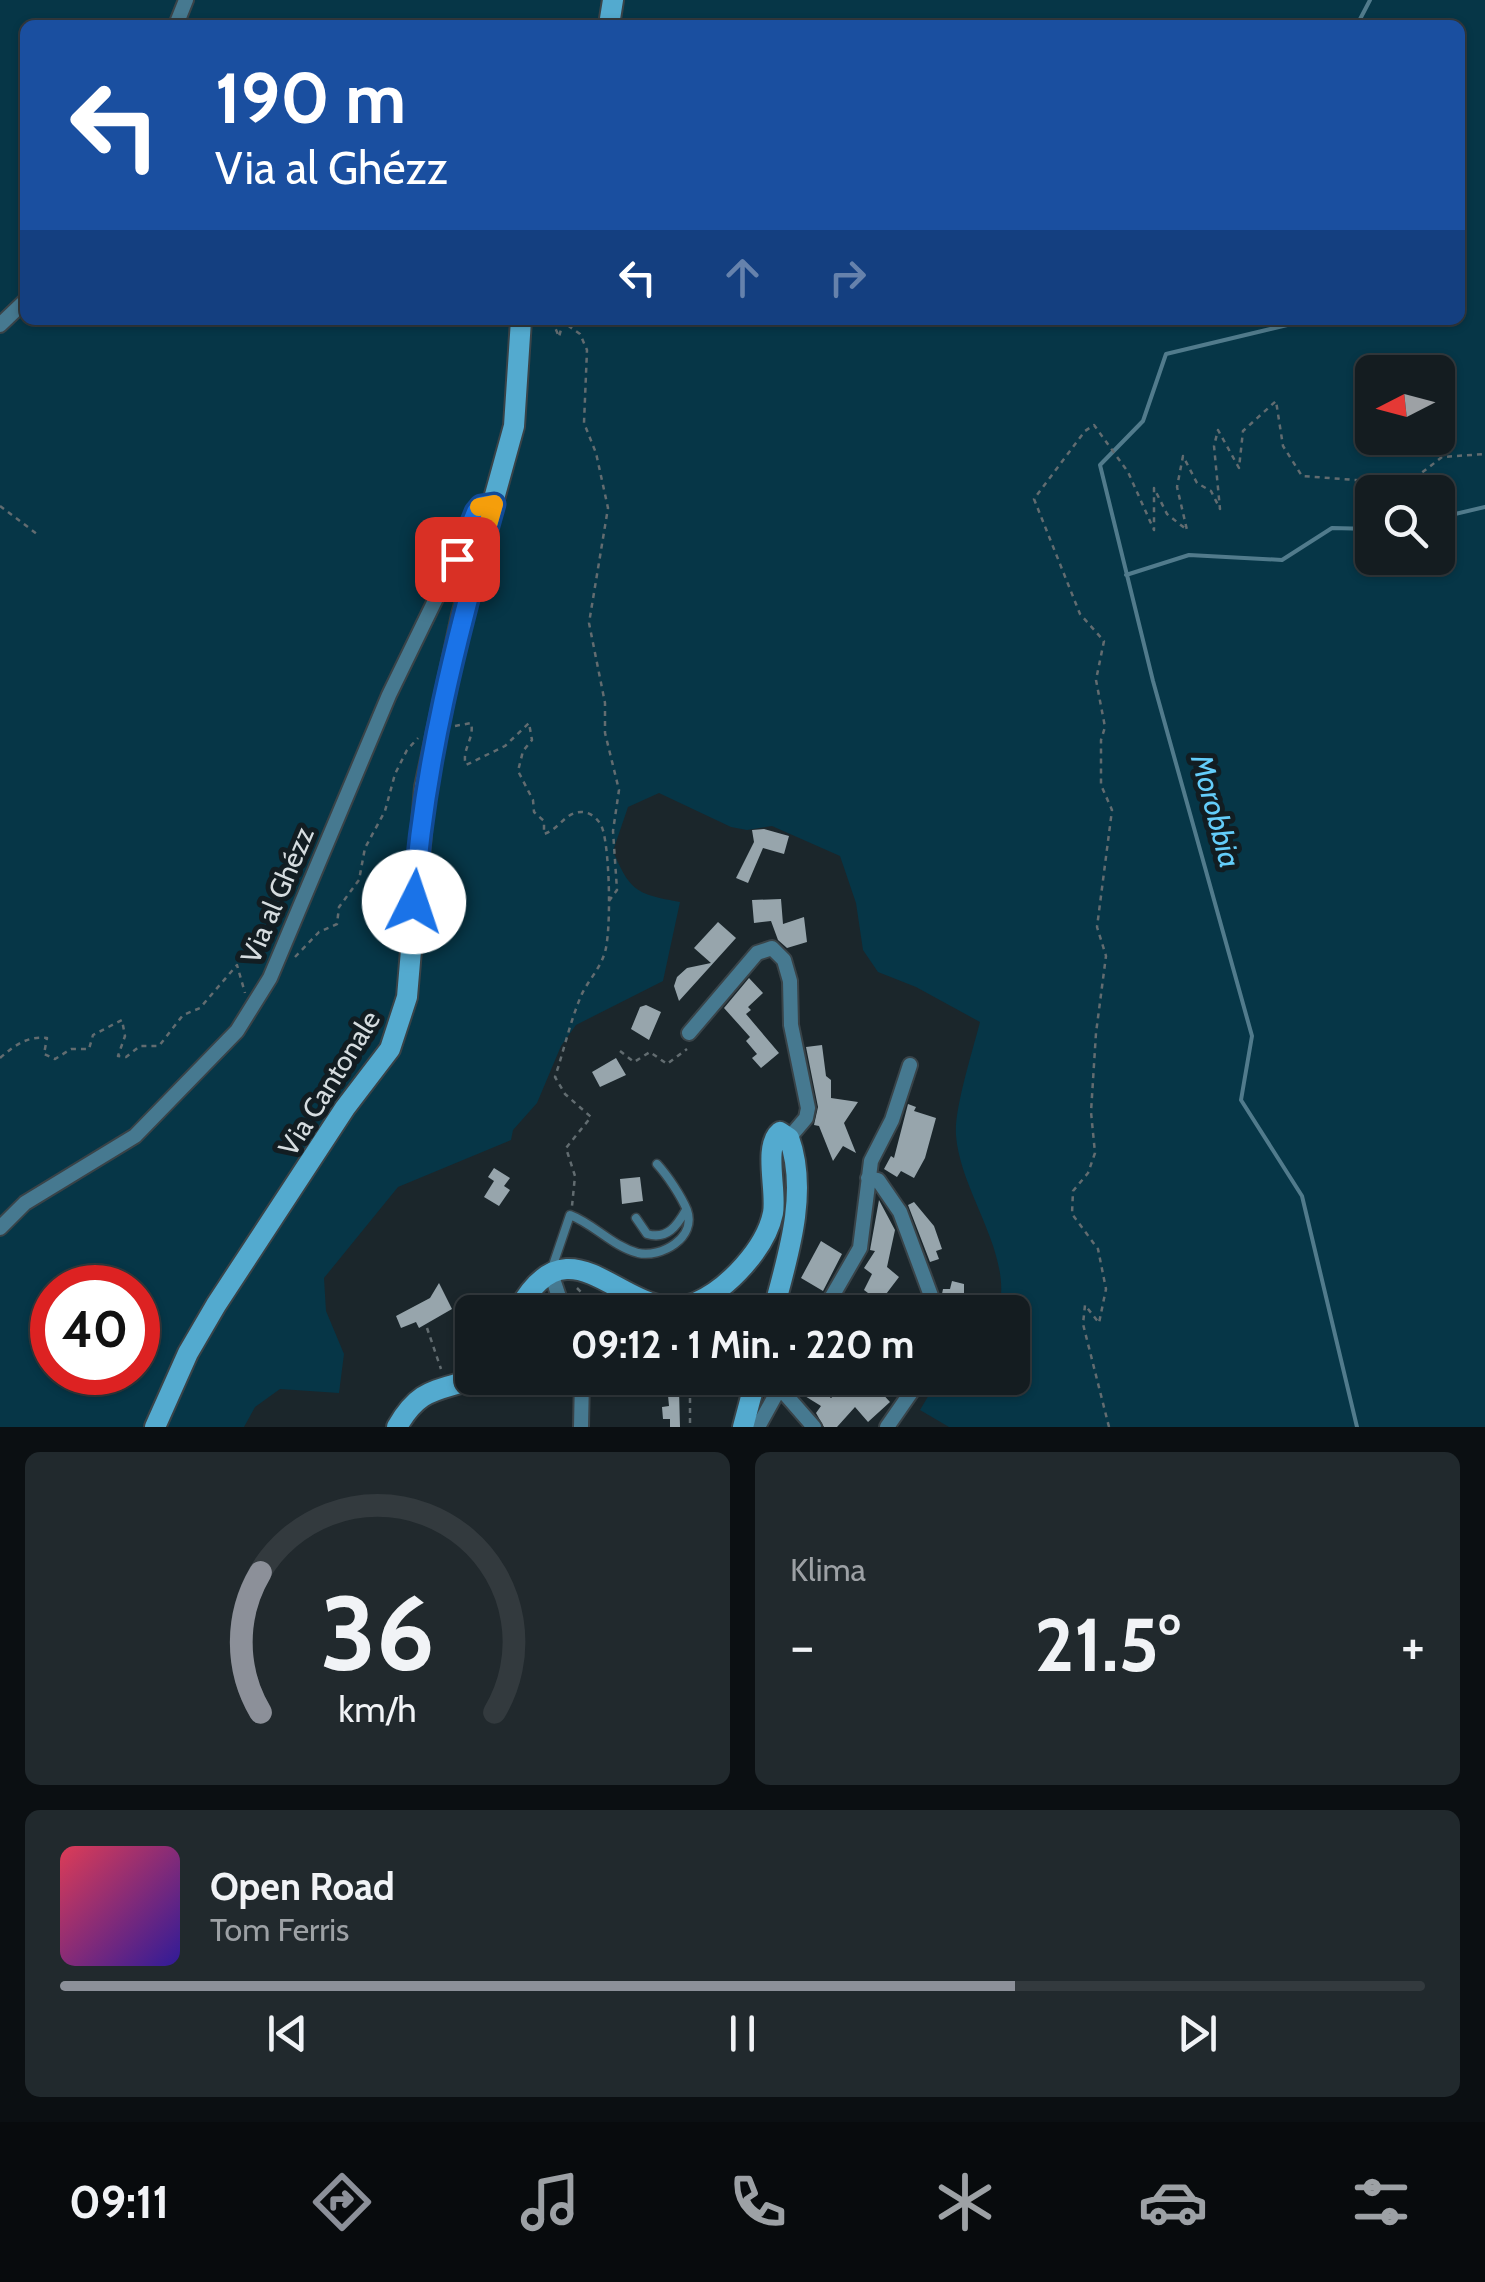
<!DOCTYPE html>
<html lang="de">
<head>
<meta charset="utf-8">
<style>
	body { margin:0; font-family:Cabin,sans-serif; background:#21292d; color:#f1f3f6; height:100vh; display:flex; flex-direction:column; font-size:38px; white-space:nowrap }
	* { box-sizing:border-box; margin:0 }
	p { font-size:32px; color:#9da1a5 }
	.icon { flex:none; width:55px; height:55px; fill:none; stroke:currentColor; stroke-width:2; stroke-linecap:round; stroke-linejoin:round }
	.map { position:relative; height:1427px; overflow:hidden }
	.side { display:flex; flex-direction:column; gap:25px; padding:25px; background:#0b0f12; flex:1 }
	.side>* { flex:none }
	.top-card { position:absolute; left:20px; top:20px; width:1445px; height:305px; border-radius:15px; box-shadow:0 2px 8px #0004,0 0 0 2px #333a3e; background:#1a4fa0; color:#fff; overflow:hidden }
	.needle { width:65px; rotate:264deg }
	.controls { position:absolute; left:1355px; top:355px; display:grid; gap:20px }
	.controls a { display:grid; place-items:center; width:100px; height:100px; border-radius:15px; background:#141c20; box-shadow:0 2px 8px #0004,0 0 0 2px #333a3e; font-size:50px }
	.speed { position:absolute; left:30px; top:1265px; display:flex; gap:20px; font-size:50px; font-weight:700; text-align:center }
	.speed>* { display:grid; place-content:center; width:130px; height:130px; border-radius:50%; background:#141c20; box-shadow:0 2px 8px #0004,0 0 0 2px #333a3e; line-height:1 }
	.speed .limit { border:15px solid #d22; background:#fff; color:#111 }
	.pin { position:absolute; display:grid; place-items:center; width:85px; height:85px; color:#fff; margin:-42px; border-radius:20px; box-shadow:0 5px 15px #0006 }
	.me { position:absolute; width:110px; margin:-55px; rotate:4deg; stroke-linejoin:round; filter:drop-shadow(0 0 8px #0008) }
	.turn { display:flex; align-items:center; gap:35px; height:210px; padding:0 30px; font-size:45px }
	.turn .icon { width:130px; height:130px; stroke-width:2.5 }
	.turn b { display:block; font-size:70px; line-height:85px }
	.lanes { display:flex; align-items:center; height:95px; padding:0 30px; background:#0003; justify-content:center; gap:50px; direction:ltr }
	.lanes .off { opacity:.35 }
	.big { font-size:75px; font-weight:700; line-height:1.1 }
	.side .card { flex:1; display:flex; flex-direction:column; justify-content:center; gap:15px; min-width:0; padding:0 35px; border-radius:15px; background:#21292d }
	.side .dial { align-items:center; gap:0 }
	.dial svg { height:260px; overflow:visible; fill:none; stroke:#333a3e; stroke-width:7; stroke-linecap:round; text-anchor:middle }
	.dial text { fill:#f1f3f6; stroke:none }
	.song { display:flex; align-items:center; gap:30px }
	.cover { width:120px; height:120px; border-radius:15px; background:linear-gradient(135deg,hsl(350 70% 55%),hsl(250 70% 35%)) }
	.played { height:10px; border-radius:5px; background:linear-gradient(90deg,#8c9099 70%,#333a3e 70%) }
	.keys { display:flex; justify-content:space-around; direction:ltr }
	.heat { display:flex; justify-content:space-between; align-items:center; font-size:55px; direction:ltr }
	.side .tiles { flex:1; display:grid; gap:25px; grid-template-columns:1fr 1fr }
	.card:last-child { grid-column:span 2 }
	.trip { position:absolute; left:455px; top:1295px; width:575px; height:100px; border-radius:15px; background:#141c20; box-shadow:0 2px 8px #0004,0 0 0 2px #333a3e; font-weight:700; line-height:100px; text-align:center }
	.tab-bar { display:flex; height:160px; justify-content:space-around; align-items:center; background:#080b0d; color:#9da1a5 }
	.tab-bar .icon { width:70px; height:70px }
	.tab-bar .selected { color:#8c9099 }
	.tab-bar b { font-size:45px; color:#f1f3f6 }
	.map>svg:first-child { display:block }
	.green { fill:#063647; fill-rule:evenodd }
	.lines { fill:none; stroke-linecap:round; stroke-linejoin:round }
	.stream { stroke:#517b8c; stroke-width:4 }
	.building { fill:#97a5ac }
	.lane-casing { stroke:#394348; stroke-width:11 }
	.street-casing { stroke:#394348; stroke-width:18 }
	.secondary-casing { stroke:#394348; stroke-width:24 }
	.path { stroke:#626c70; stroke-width:2.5; stroke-dasharray:5 5; stroke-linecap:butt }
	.lane { stroke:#467990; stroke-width:8 }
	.street { stroke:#467990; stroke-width:14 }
	.secondary { stroke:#53aacf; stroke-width:20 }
	.route-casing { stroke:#114b97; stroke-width:25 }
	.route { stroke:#1a73e8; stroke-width:18 }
	.slow { stroke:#f59e0b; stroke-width:18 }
	.labels { text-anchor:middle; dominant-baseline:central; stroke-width:10; stroke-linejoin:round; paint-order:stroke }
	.street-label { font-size:28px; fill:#d5dcdf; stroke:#121d22 }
	.water-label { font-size:30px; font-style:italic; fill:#64cdfa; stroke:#121d22 }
</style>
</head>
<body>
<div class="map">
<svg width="1485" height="1427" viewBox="0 0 1485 1427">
	<rect width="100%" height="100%" fill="#1b262b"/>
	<path class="green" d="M 0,0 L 1485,0 L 1485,1427 L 949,1427 L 920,1410 L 939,1378 L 954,1378 L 988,1395 L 986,1378 L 1012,1378 L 1012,1312 L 998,1312 C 1015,1255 960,1193 956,1135 C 954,1109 973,1050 980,1022 L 916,987 L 878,972 L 863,950 L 856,903 L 840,856 L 772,826 L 747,830 L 731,827 L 659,793 L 628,807 L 613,851 C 630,891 636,894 680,902 L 663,981 L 576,1025 L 561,1046 L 537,1103 L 513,1130 L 511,1140 L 398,1187 L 324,1278 L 326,1311 L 344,1354 L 339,1393 L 280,1389 L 255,1407 L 244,1427 L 0,1427 ZM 25,25 L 1460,25 L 1460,320 L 25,320 ZM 1372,372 L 1438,372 L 1438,438 L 1372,438 ZM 1372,492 L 1438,492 L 1438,558 L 1372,558 ZM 52,1288 L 138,1288 L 138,1372 L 52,1372 Z"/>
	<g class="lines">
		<path class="stream" d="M 1357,25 L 1370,0
			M 1308,320 L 1166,354 L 1143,421 L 1100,465 L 1153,681 L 1252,1036 L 1241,1100 L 1302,1196 L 1357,1427
			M 1438,518 L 1485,507
			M 1126,575 L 1189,555 L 1282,560 L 1332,528 L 1372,529"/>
	</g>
	<path class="building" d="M 764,829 L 789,836 L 784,854 L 763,848 L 748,883 L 736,878 L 754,842 L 752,830 Z
		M 781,899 L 783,924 L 804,917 L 807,942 L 787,948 L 778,940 L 771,921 L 754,923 L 752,900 Z
		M 718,922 L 736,938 L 679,1001 L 674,986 L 677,977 L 687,968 L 711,963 L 694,948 Z
		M 749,978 L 763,993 L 748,1007 L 751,1010 L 746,1014 L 779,1053 L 761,1068 L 752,1058 L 757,1054 L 746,1041 L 750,1037 L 724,1008 Z
		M 646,1005 L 661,1012 L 649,1040 L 631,1029 L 640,1007 Z
		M 822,1045 L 826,1076 L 831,1080 L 831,1098 L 858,1102 L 844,1123 L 856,1153 L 843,1146 L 833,1161 L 819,1126 L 814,1125 L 818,1107 L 806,1047 Z
		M 616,1058 L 626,1075 L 600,1087 L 592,1072 Z
		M 908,1104 L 916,1107 L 914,1111 L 936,1118 L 925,1158 L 914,1178 L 901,1171 L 897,1177 L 884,1169 L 891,1156 L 894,1158 Z
		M 494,1168 L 510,1178 L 504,1186 L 510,1190 L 499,1206 L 484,1197 L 494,1181 L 488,1177 Z
		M 640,1177 L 643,1201 L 622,1204 L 620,1179 Z
		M 879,1200 L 895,1230 L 887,1267 L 899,1277 L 880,1302 L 864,1290 L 872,1274 L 864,1268 L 875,1251 L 870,1250 Z
		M 914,1202 L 934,1226 L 942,1249 L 936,1251 L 939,1259 L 930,1262 L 908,1205 Z
		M 821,1241 L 842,1254 L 823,1291 L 801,1278 Z
		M 952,1281 L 964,1284 L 964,1301 L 969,1302 L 966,1312 L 947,1312 L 942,1294 L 943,1289 L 950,1289 Z
		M 439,1283 L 452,1309 L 419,1328 L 416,1322 L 401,1328 L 396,1316 L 430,1298 Z
		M 796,1378 L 821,1378 L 816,1386 L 831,1398 L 854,1378 L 868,1378 L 890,1402 L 868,1422 L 855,1407 L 837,1427 L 824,1427 L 816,1413 L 821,1406 L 800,1393 L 803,1387 L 795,1382 Z
		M 667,1385 L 679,1390 L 680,1427 L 670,1427 L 670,1419 L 663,1419 L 662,1407 L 669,1406 Z"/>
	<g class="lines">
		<defs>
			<path id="lane" d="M 636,1218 L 647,1234 C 667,1240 677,1226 686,1210
				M 552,1268 L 570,1215 C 594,1224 612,1246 638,1253 C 661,1258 697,1238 687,1210 C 681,1196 668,1176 657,1164"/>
			<path id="street" d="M 176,25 L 186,0
				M 0,325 L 25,301
				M 689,1033 L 757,953 L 772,948 L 784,960 L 790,981 L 791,1025 L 808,1108 L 806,1118 L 789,1138
				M 868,1178 L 878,1180 L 900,1212 L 937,1312
				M 0,1228 L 25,1203 L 135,1136 L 237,1031 L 270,978 L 389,695 L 481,506 L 494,504
				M 551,1273 L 564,1312
				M 823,1312 L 860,1248 L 871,1161 L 892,1120 L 910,1065
				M 779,1387 L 814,1427
				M 581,1427 L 582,1378
				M 758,1427 L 785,1378
				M 887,1427 L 921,1378"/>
			<path id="secondary" d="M 609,25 L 613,0
				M 517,1312 C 573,1207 627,1331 695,1303 C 728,1289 766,1248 773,1213 C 777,1191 763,1146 780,1132 L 789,1138 C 809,1193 787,1259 773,1312
				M 155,1427 L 188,1353 L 216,1305 L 345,1108 L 390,1049 L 407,997 L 425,787 L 462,615 L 514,426 L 521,320
				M 397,1427 C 420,1387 436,1392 476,1378
				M 743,1427 L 756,1378"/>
		</defs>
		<use href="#lane" class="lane-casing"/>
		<use href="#street" class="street-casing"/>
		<use href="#secondary" class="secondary-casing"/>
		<path class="path" d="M 552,320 L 559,337 L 563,322 L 580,334 L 587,350 L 584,423 L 596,453 L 608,508 L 589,623 L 605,703 L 605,733 L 619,790 L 613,831 L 617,890 L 609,901
			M 0,506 L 37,534
			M 455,726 L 471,723 C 475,738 461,750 466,765 L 505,746 L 529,723 L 532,740 L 523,751 L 518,771 L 533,800 L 534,812 L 544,821 L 544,834 C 560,829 565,811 583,812 C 591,813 597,818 601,825 C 610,842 612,936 604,955 C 599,970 587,982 581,996 C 570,1022 564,1050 555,1077 L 565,1094 L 591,1117 L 566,1148 L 575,1176 L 572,1206
			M 295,957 L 319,932 L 337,924 L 339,907 L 359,880 L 365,848 L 385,811 L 395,774 L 407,750 L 418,738
			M 620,1051 L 634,1062 L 650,1052 L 667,1064 L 687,1049
			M 0,1058 C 15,1045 27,1036 47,1038 L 44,1054 L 55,1059 L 71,1049 L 89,1049 L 93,1035 L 122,1020 L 125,1036 L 118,1056 L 126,1057 L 140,1046 L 159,1046 L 183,1015 L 200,1008 L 237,965 L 245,993
			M 577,1288 L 601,1312
			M 427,1328 L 441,1369
			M 690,1378 L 690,1427
			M 1109,1427 L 1083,1324 L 1085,1305 L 1099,1323 L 1106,1289 L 1098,1249 L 1072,1214 L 1073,1191 L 1088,1173 L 1095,1153 L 1091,1112 L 1096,1033 L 1106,956 L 1097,927 L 1112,810 L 1101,785 L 1101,740 L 1105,727 L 1096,680 L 1104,641 L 1080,614 L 1034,499 L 1085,431 L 1094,425 L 1128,472 L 1154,530 L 1154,488 L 1167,514 L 1187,530 L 1177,487 L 1183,456 L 1197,483 L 1211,491 L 1220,509 L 1214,446 L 1218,430 L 1239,468 L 1243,431 L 1276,401 L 1283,446 L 1302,476 L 1382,482 L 1415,478 L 1442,457 L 1485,454"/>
		<use href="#lane" class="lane"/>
		<use href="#street" class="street"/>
		<use href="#secondary" class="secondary"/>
	</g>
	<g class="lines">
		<defs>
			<path id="route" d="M 414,902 C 423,766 457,635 494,504 L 481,506 L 476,512 L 457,559"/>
		</defs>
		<use href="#route" class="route-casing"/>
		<use href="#route" class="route"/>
		<path class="slow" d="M 472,581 L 494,504 L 479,507"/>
	</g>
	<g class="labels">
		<g class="street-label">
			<text transform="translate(277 895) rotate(-67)">Via al Ghézz</text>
			<text transform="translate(329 1083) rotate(-58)">Via Cantonale</text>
		</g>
		<g class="water-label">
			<text transform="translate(1216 811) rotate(75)">Morobbia</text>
		</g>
	</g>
</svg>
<div class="controls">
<a><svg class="needle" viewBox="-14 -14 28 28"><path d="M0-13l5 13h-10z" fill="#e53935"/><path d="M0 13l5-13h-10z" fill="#9da1a5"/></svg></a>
<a><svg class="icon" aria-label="search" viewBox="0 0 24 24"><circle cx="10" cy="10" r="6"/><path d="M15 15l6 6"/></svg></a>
</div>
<div class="speed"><div class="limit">40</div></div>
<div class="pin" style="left:457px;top:559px;background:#d93025"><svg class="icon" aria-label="arrive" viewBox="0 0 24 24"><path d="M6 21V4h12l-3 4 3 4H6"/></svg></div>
<svg class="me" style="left:414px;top:902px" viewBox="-20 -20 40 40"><circle r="19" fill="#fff"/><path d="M0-13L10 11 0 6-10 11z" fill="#1a73e8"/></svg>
<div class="trip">09:12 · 1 Min. · 220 m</div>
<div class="top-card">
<div class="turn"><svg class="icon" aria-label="left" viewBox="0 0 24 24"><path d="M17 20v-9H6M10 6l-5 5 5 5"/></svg><div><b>190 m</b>Via al Ghézz</div></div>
<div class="lanes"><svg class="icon" aria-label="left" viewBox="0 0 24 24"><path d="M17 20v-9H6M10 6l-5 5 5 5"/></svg><svg class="icon off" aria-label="ahead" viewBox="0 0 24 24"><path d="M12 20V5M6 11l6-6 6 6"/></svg><svg class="icon off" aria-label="right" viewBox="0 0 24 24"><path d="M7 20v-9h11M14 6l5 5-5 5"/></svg></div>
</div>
</div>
<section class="side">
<div class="tiles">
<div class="card dial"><svg viewBox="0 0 100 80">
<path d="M14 69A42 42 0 1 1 86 69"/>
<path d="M14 69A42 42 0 0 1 14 26" stroke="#8c9099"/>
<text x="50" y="56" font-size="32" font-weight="700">36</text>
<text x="50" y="72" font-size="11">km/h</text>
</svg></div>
<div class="card"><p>Klima</p>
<div class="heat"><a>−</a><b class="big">21.5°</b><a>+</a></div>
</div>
<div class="card">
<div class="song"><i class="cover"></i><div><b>Open Road</b><p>Tom Ferris</p></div></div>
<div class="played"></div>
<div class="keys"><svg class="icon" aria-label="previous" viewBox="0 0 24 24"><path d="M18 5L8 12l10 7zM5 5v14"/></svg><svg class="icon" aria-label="pause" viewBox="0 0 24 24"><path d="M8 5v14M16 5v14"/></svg><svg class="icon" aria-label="next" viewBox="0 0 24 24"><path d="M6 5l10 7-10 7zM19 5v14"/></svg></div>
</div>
</div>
</section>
<nav class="tab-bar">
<b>09:11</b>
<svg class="icon selected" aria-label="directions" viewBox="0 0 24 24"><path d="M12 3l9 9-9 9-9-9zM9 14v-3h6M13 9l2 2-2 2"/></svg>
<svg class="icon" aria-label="music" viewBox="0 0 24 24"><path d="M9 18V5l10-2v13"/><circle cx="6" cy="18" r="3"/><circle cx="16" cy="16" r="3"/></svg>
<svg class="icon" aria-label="phone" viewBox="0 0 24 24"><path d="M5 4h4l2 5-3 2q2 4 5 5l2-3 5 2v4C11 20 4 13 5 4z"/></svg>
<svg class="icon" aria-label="climate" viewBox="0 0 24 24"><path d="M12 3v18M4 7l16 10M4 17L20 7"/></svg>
<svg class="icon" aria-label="car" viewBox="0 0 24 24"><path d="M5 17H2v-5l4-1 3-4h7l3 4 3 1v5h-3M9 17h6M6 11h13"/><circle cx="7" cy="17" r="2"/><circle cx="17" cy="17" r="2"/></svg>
<svg class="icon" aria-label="filters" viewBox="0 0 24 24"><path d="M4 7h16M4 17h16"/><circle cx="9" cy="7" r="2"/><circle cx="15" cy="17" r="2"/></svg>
</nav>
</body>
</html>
